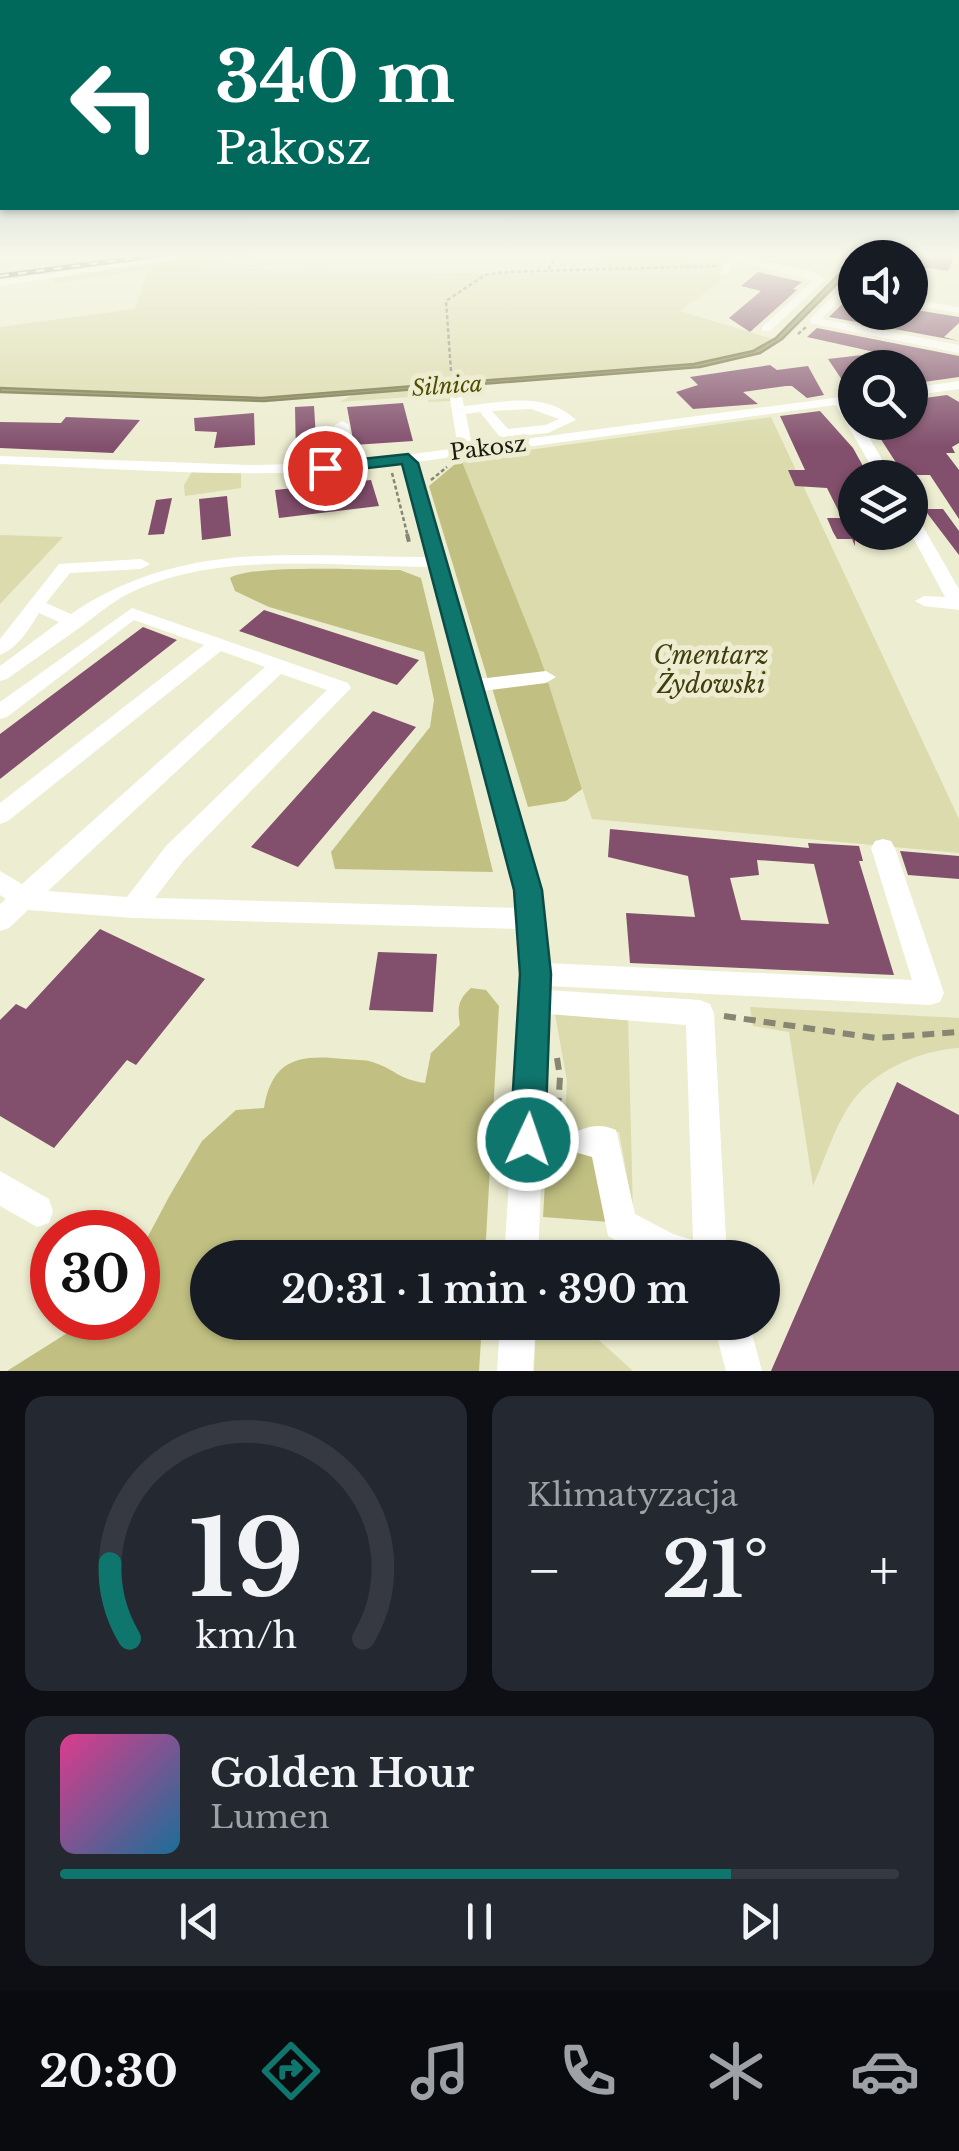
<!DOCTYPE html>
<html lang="pl">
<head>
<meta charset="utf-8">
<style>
	body { margin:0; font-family:"Libre Baskerville",serif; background:#242831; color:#f1f3f6; height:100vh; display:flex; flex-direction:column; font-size:38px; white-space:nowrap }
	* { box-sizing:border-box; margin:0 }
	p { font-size:32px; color:#9ea1a6 }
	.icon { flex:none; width:55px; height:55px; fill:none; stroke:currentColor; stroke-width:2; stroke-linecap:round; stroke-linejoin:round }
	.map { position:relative; height:1371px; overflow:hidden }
	.drawer { display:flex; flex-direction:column; gap:25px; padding:25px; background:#0d0f14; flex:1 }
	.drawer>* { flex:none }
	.top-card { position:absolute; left:0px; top:0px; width:960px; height:210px; box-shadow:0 2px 8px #0004; background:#00695c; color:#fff; overflow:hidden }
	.controls { position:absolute; left:838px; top:240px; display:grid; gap:20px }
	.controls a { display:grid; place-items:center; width:90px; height:90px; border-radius:50%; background:#171b24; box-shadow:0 2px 8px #0004; font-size:50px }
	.speed { position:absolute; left:30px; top:1210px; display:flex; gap:20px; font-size:50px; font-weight:700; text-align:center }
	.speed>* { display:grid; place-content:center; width:130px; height:130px; border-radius:50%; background:#171b24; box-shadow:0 2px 8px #0004; line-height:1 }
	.speed .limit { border:15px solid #d22; background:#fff; color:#111 }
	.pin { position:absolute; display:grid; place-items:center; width:85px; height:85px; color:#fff; margin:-42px; border:5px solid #fff; border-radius:50%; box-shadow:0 2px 10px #0007 }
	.me { position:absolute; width:110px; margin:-55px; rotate:3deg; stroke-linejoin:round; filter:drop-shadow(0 0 8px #0008) }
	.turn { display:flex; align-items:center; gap:35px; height:210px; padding:0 50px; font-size:45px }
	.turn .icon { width:130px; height:130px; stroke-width:2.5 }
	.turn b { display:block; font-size:70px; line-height:85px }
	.big { font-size:75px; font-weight:700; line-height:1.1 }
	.drawer .tile { flex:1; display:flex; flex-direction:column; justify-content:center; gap:15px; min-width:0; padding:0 35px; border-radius:20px; background:#242831 }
	.drawer .dial { align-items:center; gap:0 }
	.dial svg { height:260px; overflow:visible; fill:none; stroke:#363941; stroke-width:7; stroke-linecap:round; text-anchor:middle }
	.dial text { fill:#f1f3f6; stroke:none }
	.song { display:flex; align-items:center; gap:30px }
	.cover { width:120px; height:120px; border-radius:15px; background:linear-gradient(135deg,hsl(330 70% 55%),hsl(200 70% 35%)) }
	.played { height:10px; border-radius:5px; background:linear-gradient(90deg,#0f766e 80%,#363941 80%) }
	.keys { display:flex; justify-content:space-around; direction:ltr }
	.heat { display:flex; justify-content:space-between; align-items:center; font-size:55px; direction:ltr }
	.drawer .tiles { flex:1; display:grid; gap:25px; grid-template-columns:1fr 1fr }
	.tile:last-child { grid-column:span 2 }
	.trip { position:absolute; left:190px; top:1240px; width:590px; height:100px; border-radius:50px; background:#171b24; box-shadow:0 2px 8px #0004; font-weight:700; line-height:100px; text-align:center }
	.tab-bar { display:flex; height:160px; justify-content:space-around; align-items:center; background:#090b0e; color:#9ea1a6 }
	.tab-bar .icon { width:70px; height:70px }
	.tab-bar .selected { color:#0f766e }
	.tab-bar b { font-size:45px; color:#f1f3f6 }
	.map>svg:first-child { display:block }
	.green { fill:#dbdbad }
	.forest { fill:#c1c082 }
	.water { fill:#939156; stroke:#6f6e41; stroke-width:2.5 }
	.building { fill:#824f6d; fill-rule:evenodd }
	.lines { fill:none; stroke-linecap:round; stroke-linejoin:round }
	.path-far2 { stroke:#868673; stroke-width:2.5; stroke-dasharray:4 2.5; stroke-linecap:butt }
	.path-far1 { stroke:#868673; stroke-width:4; stroke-dasharray:8 5; stroke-linecap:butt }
	.path { stroke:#868673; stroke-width:6; stroke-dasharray:12 8; stroke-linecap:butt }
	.minor { fill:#fff; fill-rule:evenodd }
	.rail-casing { stroke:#39382c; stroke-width:5 }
	.rail { stroke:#ededd1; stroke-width:2.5; stroke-dasharray:9; stroke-linecap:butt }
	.route { fill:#0f766e; stroke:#0a4d48; stroke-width:2.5 }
	.labels { text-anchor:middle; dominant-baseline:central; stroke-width:10; stroke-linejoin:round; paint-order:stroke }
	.far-water-label { font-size:22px; font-style:italic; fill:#504d00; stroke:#ededd1 }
	.far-street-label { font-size:22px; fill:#1c1b11; stroke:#ededd1 }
	.park-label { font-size:25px; font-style:italic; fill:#403e0e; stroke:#ededd1 }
</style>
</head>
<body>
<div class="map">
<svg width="959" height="1371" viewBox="0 0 959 1371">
	<rect width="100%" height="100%" fill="#ededd1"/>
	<path class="green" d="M 171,255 L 261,255 L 202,268 L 476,274 L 583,272 L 598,270 L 607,255 L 670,255 L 721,264 L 720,282 L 680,311 L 779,341 L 760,353 L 705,366 L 450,387 L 451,401 L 429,402 L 425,396 L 339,402 L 355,394 L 271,401 L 271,397 L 0,387 L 0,327 L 135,309 L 148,270 L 56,283 L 53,274 L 0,279 Z
		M 771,417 L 959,819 L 959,853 L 592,819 L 537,649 L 461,459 Z
		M 192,472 L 241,473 L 241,488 L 185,496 L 184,485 Z
		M 0,535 L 63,537 L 0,604 Z
		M 750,1007 L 959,1018 L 959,1048 C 922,1050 877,1069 854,1099 C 836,1122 825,1159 813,1186 L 789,1032 L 753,1026 Z
		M 555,1014 L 628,1017 L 633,1210 L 619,1132 L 564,1131 L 567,1081 Z
		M 536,1322 L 580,1323 L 633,1371 L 534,1371 Z"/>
	<path class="forest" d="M 461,459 L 537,649 L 545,672 L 488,680 L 429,486 Z
		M 400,570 L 421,578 L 493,872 L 335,869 L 331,852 L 430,727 L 434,700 L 424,652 L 269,607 L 235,591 L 230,578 C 251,564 368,570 400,570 Z
		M 548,682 L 582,789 L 566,801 L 528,807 L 492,688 Z
		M 471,988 L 486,990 L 499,1006 L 485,1257 L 208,1258 L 208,1322 L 482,1323 L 479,1371 L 7,1371 L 91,1318 L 138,1318 L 138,1255 L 170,1195 L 202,1141 L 236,1110 L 264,1108 C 272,1059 299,1054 344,1059 C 354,1060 366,1059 375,1063 C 396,1070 398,1079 425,1083 L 431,1053 L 460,1025 C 457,1008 458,999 471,988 Z
		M 547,1148 L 597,1149 L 609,1222 L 543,1217 Z"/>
	<path class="water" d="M 855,258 L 855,266 L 782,339 L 760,353 L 700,367 L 264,401 L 0,392 L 0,388 L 262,398 L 694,364 L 753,351 L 776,338 Z"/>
	<path class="building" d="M 903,255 L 955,255 L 948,271 L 910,265 L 910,258 Z
		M 758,272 L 802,282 L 793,289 L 797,290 L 750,332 L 729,318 L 761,291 L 741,286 Z
		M 855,291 L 855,313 L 910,316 L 910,309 L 959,317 L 959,323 L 944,337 L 959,341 L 829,317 Z
		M 817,328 L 959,356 L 959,377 L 910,384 L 910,368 L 855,368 L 855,391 L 850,392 L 828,359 L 879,353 L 807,337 Z
		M 770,365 L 777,370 L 808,366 L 824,395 L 807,398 L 792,386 L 786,386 L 743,392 L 758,404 L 693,409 L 676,392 L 698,385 L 690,377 Z
		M 947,395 L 959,402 L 959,443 L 952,447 L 955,453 L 946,453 L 959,470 L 959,519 L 930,475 L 904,475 L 873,427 L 910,427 L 910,400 Z
		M 403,403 L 413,441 L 354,445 L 347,407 Z
		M 314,406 L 317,454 L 296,456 L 295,407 Z
		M 820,411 L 853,448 L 868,475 L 855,475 L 855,546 L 852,539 L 837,539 L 833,532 L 827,518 L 842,518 L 827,488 L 795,486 L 788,470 L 805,470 L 780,416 Z
		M 254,413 L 255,445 L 214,448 L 217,432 L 195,431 L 194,418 Z
		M 66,417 L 140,420 L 113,453 L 0,448 L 0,422 L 61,423 Z
		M 371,480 L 379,506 L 279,518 L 275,490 Z
		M 227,496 L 231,536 L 202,540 L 199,499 Z
		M 172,498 L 164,534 L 148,535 L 156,500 Z
		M 924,509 L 943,509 L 959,531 L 959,555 Z
		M 264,610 L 419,660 L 397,685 L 239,631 Z
		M 143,627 L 177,640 L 0,779 L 0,734 Z
		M 373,711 L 416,727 L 298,867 L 251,847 Z
		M 610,829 L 809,848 L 808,843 L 859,846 L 863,861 L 859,861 L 894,975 L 630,963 L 626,913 L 695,917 L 688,876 L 608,857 ZM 757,860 L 814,864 L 829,924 L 741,920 L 730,878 L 759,875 Z
		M 900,851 L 959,856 L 959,879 L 908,875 Z
		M 100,929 L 205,979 L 136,1065 L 127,1060 L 54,1148 L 0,1116 L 0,1020 L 16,1004 L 26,1009 Z
		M 378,952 L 437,954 L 433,1012 L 369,1010 Z
		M 897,1082 L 959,1115 L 959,1371 L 771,1371 Z"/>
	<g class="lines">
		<path class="path-far2" d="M 548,269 L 557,255
			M 798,334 L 806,327
			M 451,371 L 446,301 L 485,275 L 504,272 L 716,266
			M 392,473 L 408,537
			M 431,480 L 447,467"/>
		<path class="path-far1" d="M 407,534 L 410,546"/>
		<path class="path" d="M 724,1016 L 876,1038 L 959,1032
			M 557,1058 L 560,1077 L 556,1140 L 563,1140"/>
		<path class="minor" d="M 179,255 L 205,255 L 0,286 L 0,280 Z
			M 739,255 L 813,272 L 825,280 L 770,331 L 762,331 L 762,327 L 813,281 L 743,261 L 733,263 L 728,275 L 720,275 L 726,259 Z
			M 872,255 L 882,255 L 871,258 Z
			M 855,274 L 855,283 L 822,319 L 959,345 L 959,353 L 810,323 L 810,319 Z
			M 910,299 L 959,307 L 959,313 L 910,305 Z
			M 453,377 L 459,381 L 464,406 C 502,402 546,391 576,420 L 548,433 L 504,437 L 499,436 L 480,412 L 466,414 L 472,446 L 855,395 L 855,403 L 848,404 L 855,415 L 855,422 L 860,422 L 893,478 L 878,478 L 836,405 L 416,462 L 479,679 L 546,671 L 556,677 L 546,683 L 483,691 L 540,889 L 546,963 L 912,980 L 871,848 L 875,841 L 883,839 L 891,841 L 895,848 L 944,993 L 940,1002 L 930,1005 L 548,986 L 548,990 L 700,1000 L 710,1004 L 714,1013 L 727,1258 L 649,1258 L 608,1236 L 592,1157 L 578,1153 L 573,1142 L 578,1131 C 592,1125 602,1124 616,1130 L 635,1214 L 673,1234 L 693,1240 L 686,1025 L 548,1014 L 538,1258 L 504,1258 L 521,1001 L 518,929 L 133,918 L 28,910 L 9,928 L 0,931 L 0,904 L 6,899 L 0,895 L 0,871 L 22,884 L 265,667 L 221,651 L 8,821 L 0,824 L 0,803 L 204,645 L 134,620 L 7,717 L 0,719 L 0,702 L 132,608 L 348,683 L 351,688 L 184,860 L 155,898 L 516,908 L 516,889 L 430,567 C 334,567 222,550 132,592 C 113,601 97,615 82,626 C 58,643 32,661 7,679 L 0,681 L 0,666 L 59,622 L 39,613 C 29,629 18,648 0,655 L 0,639 L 59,564 L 141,559 L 150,564 L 141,569 L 70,573 L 46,603 L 71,614 C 183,538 299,557 427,557 L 402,464 C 269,482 134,469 0,464 L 0,456 L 250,465 L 337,463 L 335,425 L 342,421 L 349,425 L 352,462 L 458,448 L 447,381 ZM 531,409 L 559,419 L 545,425 L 508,429 L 492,411 ZM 281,674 L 327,690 L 166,846 L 127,897 L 48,891 Z
			M 959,381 L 959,389 L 910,396 L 910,388 Z
			M 910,513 L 918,518 L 959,589 L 959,610 L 924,606 L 915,601 L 924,596 L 945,597 L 910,532 Z
			M 0,1171 L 49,1199 L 53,1211 L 49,1223 L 37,1227 L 0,1206 Z
			M 500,1322 L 536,1322 L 533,1371 L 497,1371 Z
			M 713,1322 L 749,1322 L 762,1371 L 726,1371 Z"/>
		<defs>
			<path id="rail" d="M 0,276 L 159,255"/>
		</defs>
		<use href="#rail" class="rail-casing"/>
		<use href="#rail" class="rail"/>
	</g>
	<linearGradient id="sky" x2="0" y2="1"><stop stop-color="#86a6ae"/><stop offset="0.57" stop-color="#f7f7ea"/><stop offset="1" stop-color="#f7f7ea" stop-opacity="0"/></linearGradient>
	<rect width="959" height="447" fill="url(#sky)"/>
	<path class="route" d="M 408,454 L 418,463 L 542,890 L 551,974 L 545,1140 L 540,1153 L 528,1158 L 515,1153 L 510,1140 L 520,974 L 514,890 L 402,464 L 325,473 L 316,468 L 325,463 Z"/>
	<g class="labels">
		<g class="far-water-label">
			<text transform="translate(447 386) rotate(-4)">Silnica</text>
		</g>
		<g class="far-street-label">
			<text transform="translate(488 448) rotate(-7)">Pakosz</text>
		</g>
		<g class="park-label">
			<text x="711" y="655">Cmentarz<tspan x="711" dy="29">Żydowski</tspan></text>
		</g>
	</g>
</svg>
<div class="controls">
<a><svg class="icon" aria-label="sound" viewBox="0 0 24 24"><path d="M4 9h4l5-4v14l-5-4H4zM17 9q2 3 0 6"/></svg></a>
<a><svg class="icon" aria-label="search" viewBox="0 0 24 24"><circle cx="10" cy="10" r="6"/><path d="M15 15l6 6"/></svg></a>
<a><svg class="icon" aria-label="layers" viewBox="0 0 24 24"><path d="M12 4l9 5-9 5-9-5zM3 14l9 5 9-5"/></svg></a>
</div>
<div class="speed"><div class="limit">30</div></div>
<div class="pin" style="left:325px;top:468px;background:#d93025"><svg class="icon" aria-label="arrive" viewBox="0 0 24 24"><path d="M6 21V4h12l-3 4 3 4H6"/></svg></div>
<svg class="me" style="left:528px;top:1140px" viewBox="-20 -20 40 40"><circle r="17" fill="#0f766e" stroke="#fff" stroke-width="3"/><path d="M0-11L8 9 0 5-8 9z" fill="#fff"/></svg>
<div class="trip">20:31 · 1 min · 390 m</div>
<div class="top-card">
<div class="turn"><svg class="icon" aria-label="left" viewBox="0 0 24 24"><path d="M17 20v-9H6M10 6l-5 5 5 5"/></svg><div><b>340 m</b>Pakosz</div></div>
</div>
</div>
<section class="drawer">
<div class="tiles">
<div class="tile dial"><svg viewBox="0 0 100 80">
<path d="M14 69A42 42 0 1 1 86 69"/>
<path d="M14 69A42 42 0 0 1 8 46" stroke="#0f766e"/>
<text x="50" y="56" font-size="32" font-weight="700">19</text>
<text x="50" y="72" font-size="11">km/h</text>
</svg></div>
<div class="tile"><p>Klimatyzacja</p>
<div class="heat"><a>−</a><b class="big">21°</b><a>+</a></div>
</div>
<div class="tile">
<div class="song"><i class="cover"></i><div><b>Golden Hour</b><p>Lumen</p></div></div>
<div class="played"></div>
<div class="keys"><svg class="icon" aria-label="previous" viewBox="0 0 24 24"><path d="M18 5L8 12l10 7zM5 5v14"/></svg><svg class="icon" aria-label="pause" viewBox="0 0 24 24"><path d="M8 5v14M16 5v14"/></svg><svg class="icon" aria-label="next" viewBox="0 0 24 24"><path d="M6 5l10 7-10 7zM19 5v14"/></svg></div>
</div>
</div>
</section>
<nav class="tab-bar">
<b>20:30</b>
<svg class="icon selected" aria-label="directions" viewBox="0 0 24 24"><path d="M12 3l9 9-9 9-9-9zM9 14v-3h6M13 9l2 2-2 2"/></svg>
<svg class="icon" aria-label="music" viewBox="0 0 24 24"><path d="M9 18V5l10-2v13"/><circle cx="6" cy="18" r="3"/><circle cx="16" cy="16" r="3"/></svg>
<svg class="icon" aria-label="phone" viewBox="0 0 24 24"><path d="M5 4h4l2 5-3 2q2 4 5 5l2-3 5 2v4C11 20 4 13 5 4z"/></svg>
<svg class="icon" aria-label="climate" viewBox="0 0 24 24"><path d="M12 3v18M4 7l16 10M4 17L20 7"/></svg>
<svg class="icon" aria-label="car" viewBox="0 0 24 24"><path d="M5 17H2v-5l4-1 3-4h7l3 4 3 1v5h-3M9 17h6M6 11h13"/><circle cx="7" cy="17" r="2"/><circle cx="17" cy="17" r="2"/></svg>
</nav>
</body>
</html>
